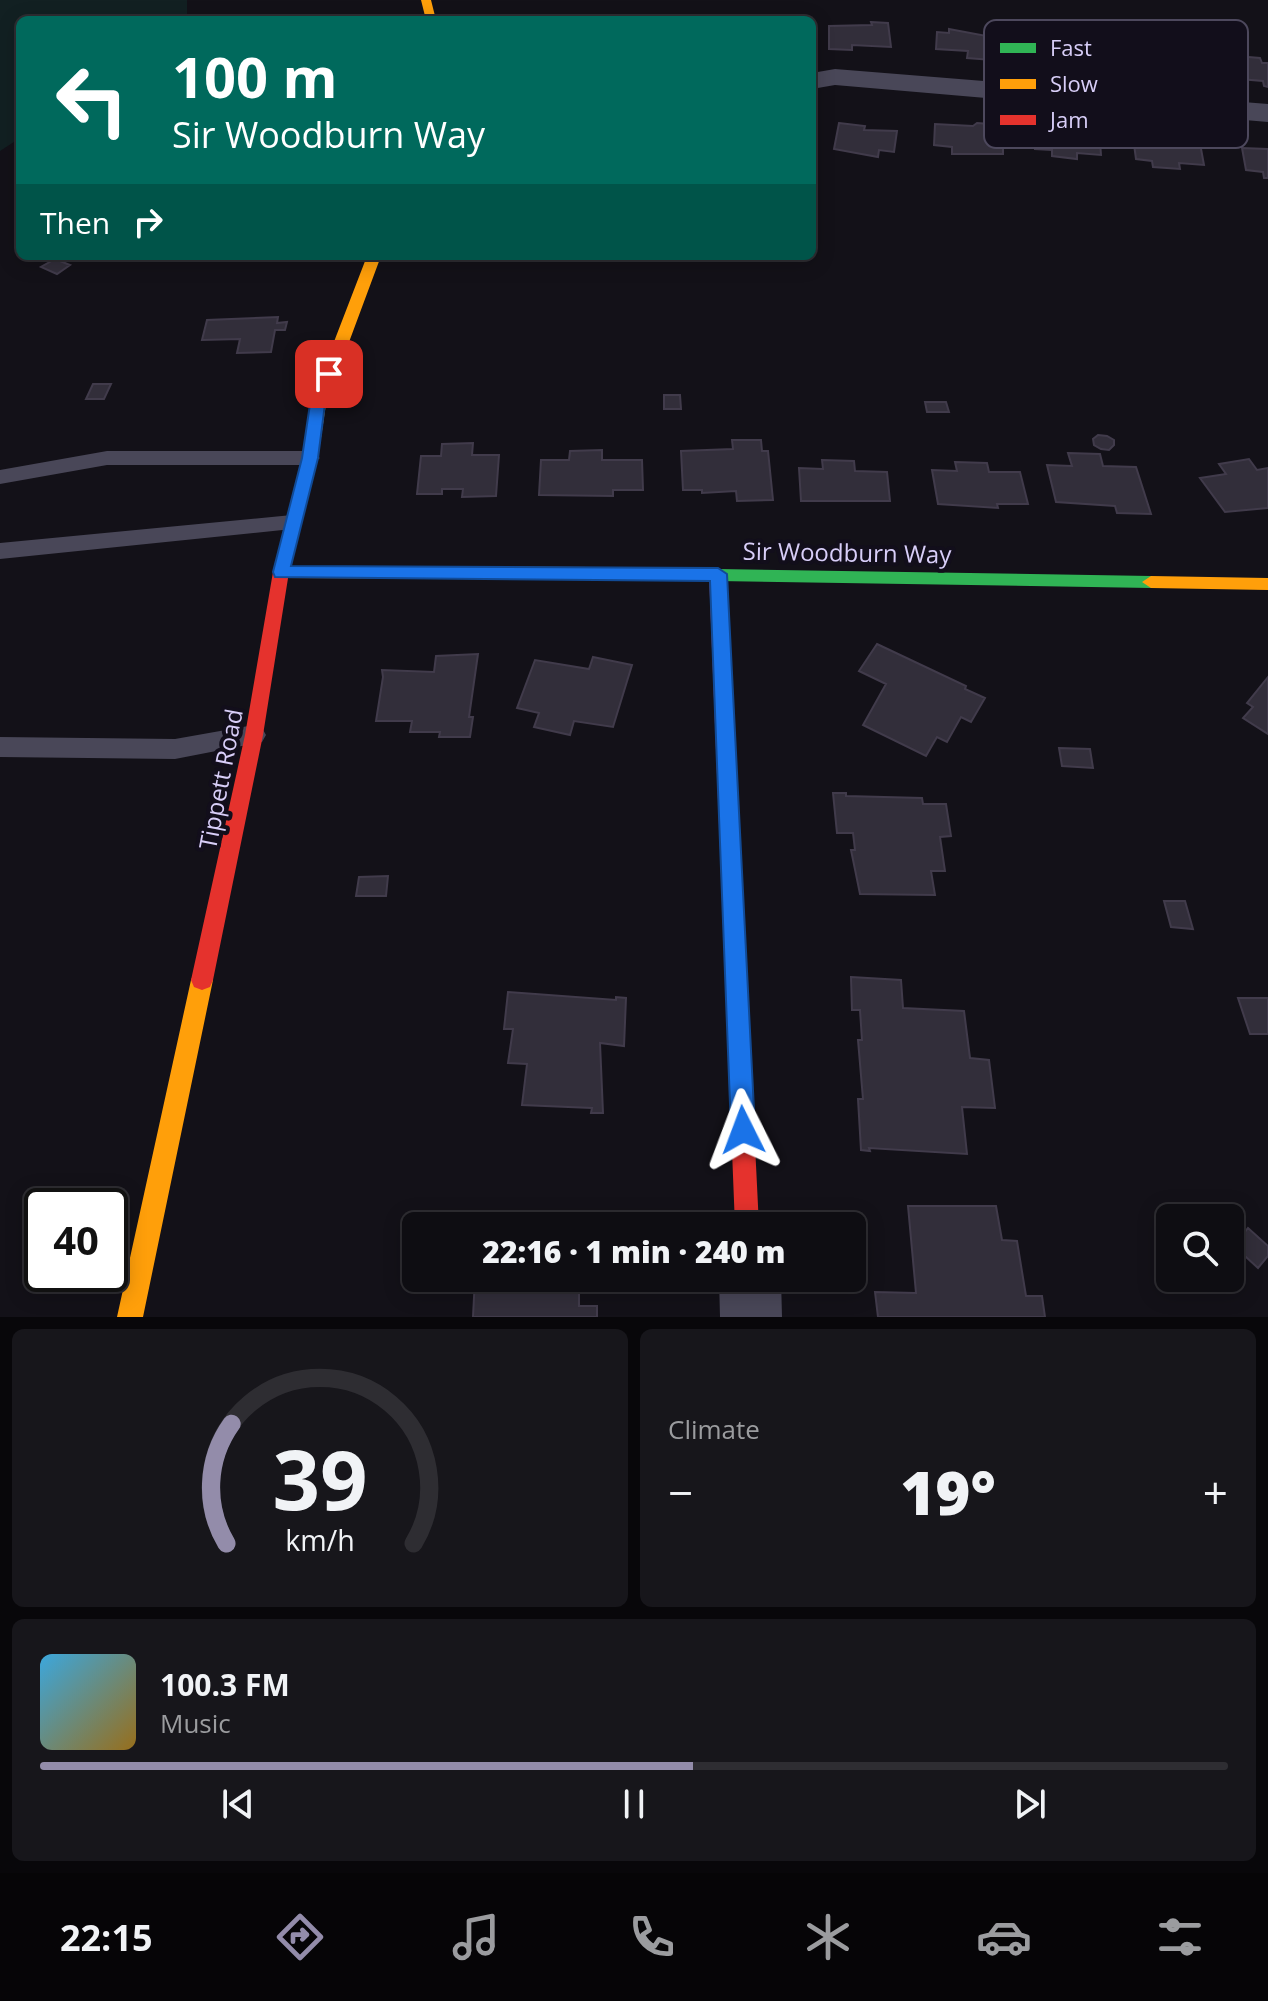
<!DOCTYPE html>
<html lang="en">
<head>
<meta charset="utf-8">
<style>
	body { margin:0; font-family:"Open Sans",sans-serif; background:#17161b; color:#f1f3f6; height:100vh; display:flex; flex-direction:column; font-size:30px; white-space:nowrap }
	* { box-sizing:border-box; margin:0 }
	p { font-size:26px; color:#9b9c9f }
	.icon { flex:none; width:44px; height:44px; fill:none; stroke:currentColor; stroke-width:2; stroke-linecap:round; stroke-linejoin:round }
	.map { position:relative; height:1317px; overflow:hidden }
	.drawer { display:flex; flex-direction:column; gap:12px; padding:12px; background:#08070a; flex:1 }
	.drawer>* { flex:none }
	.hud { position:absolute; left:16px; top:16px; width:800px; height:244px; border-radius:12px; box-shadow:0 4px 20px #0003,0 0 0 2px #2e2d32; background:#00695c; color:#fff; overflow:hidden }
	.tools { position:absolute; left:1156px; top:1204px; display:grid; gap:16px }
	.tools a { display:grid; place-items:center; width:88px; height:88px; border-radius:12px; background:#0e0d12; box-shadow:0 4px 20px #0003,0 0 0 2px #2e2d32; font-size:40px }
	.speed { position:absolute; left:24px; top:1188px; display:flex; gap:16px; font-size:40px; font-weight:700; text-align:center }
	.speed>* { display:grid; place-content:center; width:104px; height:104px; border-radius:50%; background:#0e0d12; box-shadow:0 4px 20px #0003,0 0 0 2px #2e2d32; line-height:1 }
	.speed .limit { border:4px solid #111; border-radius:12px; background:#fff; color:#111 }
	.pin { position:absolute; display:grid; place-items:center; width:68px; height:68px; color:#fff; margin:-34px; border-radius:16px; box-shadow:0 4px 12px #0006 }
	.me { position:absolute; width:88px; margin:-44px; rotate:357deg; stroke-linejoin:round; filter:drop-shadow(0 0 6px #0008) }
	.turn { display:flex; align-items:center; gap:28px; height:168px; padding:0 24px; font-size:36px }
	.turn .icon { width:104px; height:104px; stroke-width:2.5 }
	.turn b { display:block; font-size:56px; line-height:68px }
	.then { display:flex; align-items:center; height:76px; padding:0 24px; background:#0003; gap:16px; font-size:30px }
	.big { font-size:60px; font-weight:800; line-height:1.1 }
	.drawer .widget { flex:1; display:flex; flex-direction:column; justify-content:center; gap:12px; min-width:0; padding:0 28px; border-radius:12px; background:#17161b }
	.drawer .dial { align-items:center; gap:0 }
	.dial svg { height:208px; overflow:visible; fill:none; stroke:#2e2d32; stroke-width:7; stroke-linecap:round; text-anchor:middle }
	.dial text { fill:#f1f3f6; stroke:none }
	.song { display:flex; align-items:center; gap:24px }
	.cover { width:96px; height:96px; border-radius:12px; background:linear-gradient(135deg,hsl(200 70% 55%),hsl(40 70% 35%)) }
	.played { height:8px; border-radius:4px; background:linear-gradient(90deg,#938caa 55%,#2e2d32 55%) }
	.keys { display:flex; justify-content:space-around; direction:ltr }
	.heat { display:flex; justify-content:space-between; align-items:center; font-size:44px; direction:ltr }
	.drawer .tiles { flex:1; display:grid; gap:12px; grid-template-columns:1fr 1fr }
	.widget:last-child { grid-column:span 2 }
	.trip { position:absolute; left:402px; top:1212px; width:464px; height:80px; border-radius:12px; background:#0e0d12; box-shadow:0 4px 20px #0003,0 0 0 2px #2e2d32; font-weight:800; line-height:80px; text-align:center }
	.menu { display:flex; height:128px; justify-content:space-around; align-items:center; background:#060507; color:#9b9c9f }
	.menu .icon { width:56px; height:56px }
	.menu .active { color:#938caa }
	.menu b { font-size:36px; color:#f1f3f6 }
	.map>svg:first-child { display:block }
	.green { fill:#122022 }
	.building { fill:#322e3a; stroke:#413b4b; stroke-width:2 }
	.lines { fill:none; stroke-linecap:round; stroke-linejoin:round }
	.lane { fill:#494758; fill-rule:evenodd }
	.street { fill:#494758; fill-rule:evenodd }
	.fast { fill:#30b455; fill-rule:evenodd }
	.slow { fill:#ff9f0a; fill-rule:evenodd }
	.jam { fill:#e5322d; fill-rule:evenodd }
	.route { fill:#1a73e8; stroke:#114b97; stroke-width:2 }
	.labels { text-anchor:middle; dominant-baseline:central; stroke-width:8; stroke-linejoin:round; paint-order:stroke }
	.street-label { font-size:24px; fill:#d8cef8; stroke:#120e1b }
	.key { fill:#120e1b; stroke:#4d485d; stroke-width:2 }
	.key-label { font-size:22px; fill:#d8cef8 }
</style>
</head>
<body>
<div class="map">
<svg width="1268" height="1317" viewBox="0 0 1268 1317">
	<rect width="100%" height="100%" fill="#131118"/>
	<path class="green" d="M 0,0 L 187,0 L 187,20 L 20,20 L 20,138 L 0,151 Z"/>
	<path class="building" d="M 871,22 L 888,23 L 891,47 L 852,45 L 852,50 L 829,49 L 829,26 L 872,25 Z
		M 949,29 L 992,37 L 992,60 L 967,58 L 968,51 L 936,49 L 937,32 L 949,33 Z
		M 1236,56 L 1260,58 L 1262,63 L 1268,63 L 1268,87 L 1264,86 L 1263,81 L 1227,78 L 1223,59 L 1237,60 Z
		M 839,123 L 865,126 L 864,130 L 897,131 L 894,152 L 879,150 L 878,157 L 834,149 Z
		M 977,123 L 1003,125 L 1003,154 L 952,154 L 952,147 L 934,145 L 935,124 L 973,126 Z
		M 1072,126 L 1099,128 L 1101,155 L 1077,153 L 1077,159 L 1052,156 L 1052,150 L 1035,149 L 1035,128 L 1072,132 Z
		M 1172,136 L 1199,138 L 1204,165 L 1179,163 L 1180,169 L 1153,167 L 1152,161 L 1136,159 L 1133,137 L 1173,140 Z
		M 1242,148 L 1268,149 L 1268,178 L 1264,178 L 1263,172 L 1246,170 Z
		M 55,259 L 70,265 L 57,274 L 41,267 Z
		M 278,317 L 277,323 L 287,322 L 285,330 L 275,330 L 271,352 L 237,353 L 240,339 L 202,340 L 207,320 Z
		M 93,384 L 111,384 L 104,399 L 86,399 Z
		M 664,395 L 680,395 L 681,409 L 664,409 Z
		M 925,402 L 946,402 L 949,412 L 927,412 Z
		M 1098,435 L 1107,436 L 1114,440 L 1114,445 L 1109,450 L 1101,449 L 1094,445 L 1093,439 Z
		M 732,440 L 761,440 L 762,451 L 768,451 L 773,500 L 737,501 L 736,491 L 702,493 L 702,490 L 683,490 L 681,451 L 733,449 Z
		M 473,443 L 472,455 L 499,455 L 496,496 L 462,497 L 463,489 L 442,489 L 442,494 L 417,494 L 421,456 L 441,456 L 442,444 Z
		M 602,450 L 602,460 L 642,460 L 643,490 L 613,490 L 613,496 L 539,495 L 541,460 L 569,460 L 570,451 Z
		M 1068,453 L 1100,454 L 1103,466 L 1136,467 L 1151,514 L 1117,513 L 1115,506 L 1056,502 L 1047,465 L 1072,466 Z
		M 1249,459 L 1257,470 L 1268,468 L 1268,508 L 1225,512 L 1200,478 L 1226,474 L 1219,464 Z
		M 822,460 L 854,461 L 855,471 L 887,472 L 890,501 L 801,501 L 799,468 L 823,469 Z
		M 955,462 L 987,463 L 989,472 L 1020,472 L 1028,504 L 997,504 L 998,508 L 938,504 L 932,470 L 957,471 Z
		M 877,644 L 966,686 L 965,689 L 985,698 L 971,722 L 961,717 L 947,742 L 937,737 L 926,756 L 863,725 L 886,684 L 859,671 Z
		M 478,654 L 469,717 L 473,717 L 470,737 L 439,737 L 440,732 L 410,732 L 412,721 L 376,721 L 383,677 L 382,670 L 434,672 L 436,656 Z
		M 593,657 L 632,665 L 613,727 L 574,721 L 570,735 L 534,727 L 539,713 L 517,708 L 535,660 L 589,669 Z
		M 1268,677 L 1268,734 L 1243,718 L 1253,707 L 1247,703 Z
		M 1059,748 L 1090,749 L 1093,768 L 1062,766 Z
		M 833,793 L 846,793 L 846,796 L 922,798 L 923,804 L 946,804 L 951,836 L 940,837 L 945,871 L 931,871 L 935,895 L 860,894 L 851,850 L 855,850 L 853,833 L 837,833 Z
		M 388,876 L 386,896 L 356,896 L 359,877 Z
		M 1164,901 L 1185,901 L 1193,929 L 1171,927 Z
		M 851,977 L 901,980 L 903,1008 L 964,1011 L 970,1058 L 989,1060 L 995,1108 L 962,1107 L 967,1154 L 869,1148 L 870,1151 L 861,1150 L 858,1099 L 863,1099 L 858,1040 L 862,1040 L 860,1010 L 852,1010 Z
		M 508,992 L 616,1000 L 616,997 L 626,998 L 624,1046 L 600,1043 L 603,1113 L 591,1113 L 592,1108 L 522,1105 L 527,1064 L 508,1063 L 513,1029 L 504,1029 Z
		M 1238,998 L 1268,998 L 1268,1034 L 1250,1034 Z
		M 908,1206 L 996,1206 L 1002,1240 L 1017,1241 L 1026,1296 L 1042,1296 L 1045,1317 L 878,1317 L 875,1292 L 916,1293 Z
		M 1248,1228 L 1268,1246 L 1268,1256 L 1258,1268 L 1234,1246 Z
		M 475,1278 L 579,1278 L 579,1306 L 597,1306 L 597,1317 L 473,1317 Z"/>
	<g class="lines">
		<path class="lane" d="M 107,451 L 310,451 L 320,458 L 310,465 L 107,465 L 0,484 L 0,470 Z
			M 292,515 L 299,517 L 302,522 L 299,527 L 292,529 L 0,559 L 0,543 Z
			M 254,725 L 262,728 L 266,735 L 262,742 L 175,759 L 0,757 L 0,737 L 175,739 Z"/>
		<path class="street" d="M 835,69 L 1268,104 L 1268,122 L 835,85 L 812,89 L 812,73 Z
			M 719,1278 L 781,1278 L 782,1317 L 720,1317 Z"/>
		<path class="fast" d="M 594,567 L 1151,576 L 1160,582 L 1151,588 L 594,579 L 585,573 Z"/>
		<path class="slow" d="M 421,0 L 431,0 L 436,20 L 426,20 Z
			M 367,256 L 381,256 L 326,404 L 318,458 L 306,506 L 298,512 L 290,506 L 302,458 L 310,404 Z
			M 281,566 L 594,567 L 603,573 L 594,579 L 281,578 L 273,572 Z
			M 1151,576 L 1268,578 L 1268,590 L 1151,588 L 1142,582 Z
			M 202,970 L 210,973 L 213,980 L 143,1317 L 117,1317 L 191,980 L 194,973 Z"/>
		<path class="jam" d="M 298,500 L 306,506 L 289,572 L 263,735 L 213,980 L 210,987 L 202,990 L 194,987 L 191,980 L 245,735 L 273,572 L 290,506 Z
			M 718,568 L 727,574 L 759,1226 L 735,1226 L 709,574 Z"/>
	</g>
	<path class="route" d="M 329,369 L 336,374 L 325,404 L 318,458 L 291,566 L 718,568 L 727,574 L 755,1130 L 751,1139 L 743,1142 L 734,1139 L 731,1130 L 710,581 L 275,577 L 273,572 L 302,458 L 310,404 L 322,374 Z"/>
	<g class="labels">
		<g class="street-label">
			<text transform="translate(847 552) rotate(1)">Sir Woodburn Way</text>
			<text transform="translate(220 779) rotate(-79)">Tippett Road</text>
		</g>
	</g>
	<rect x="984" y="20" width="264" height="128" rx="12" class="key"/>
	<rect x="1000" y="43" width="36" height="10" fill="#30b455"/>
	<rect x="1000" y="79" width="36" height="10" fill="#ff9f0a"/>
	<rect x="1000" y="115" width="36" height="10" fill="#e5322d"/>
	<g class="key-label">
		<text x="1050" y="56">Fast</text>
		<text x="1050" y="92">Slow</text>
		<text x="1050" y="128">Jam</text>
	</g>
</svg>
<div class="tools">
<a><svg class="icon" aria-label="search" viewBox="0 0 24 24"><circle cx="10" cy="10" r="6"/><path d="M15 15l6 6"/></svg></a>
</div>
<div class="speed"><div class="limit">40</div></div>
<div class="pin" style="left:329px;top:374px;background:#d93025"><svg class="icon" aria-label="arrive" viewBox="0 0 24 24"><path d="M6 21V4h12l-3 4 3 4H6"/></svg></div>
<svg class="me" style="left:743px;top:1130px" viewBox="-20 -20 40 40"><path d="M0-17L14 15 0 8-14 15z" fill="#1a73e8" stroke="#fff" stroke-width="4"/></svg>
<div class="trip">22:16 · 1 min · 240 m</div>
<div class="hud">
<div class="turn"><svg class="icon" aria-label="left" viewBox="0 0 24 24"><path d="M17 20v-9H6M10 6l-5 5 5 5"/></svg><div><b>100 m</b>Sir Woodburn Way</div></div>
<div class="then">Then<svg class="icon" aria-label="right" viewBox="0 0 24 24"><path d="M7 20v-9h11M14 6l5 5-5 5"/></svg></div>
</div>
</div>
<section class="drawer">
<div class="tiles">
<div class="widget dial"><svg viewBox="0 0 100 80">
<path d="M14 69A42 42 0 1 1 86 69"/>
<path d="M14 69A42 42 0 0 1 16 23" stroke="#938caa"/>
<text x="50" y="56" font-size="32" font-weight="700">39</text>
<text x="50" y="72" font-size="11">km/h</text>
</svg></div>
<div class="widget"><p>Climate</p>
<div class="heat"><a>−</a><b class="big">19°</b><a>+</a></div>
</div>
<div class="widget">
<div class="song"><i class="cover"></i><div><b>100.3 FM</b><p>Music</p></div></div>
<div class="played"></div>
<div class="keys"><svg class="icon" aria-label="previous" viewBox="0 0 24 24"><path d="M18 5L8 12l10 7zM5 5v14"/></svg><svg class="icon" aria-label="pause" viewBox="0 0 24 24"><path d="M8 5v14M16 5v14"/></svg><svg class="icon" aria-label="next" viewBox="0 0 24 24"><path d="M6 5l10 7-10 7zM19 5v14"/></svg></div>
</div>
</div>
</section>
<nav class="menu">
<b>22:15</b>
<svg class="icon active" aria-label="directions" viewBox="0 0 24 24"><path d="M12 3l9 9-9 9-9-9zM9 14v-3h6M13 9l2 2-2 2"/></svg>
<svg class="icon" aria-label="music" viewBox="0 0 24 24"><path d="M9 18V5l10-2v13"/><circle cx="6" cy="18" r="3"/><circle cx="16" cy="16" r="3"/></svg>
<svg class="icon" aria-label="phone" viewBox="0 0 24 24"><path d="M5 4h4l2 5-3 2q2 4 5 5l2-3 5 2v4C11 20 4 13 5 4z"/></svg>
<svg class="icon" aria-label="climate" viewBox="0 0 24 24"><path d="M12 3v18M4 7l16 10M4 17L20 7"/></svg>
<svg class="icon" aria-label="car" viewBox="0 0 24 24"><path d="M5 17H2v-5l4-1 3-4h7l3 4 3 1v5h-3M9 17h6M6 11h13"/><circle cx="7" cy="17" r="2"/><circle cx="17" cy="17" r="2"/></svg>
<svg class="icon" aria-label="filters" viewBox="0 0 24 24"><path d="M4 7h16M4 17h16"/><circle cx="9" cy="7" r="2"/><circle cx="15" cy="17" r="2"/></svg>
</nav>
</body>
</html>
